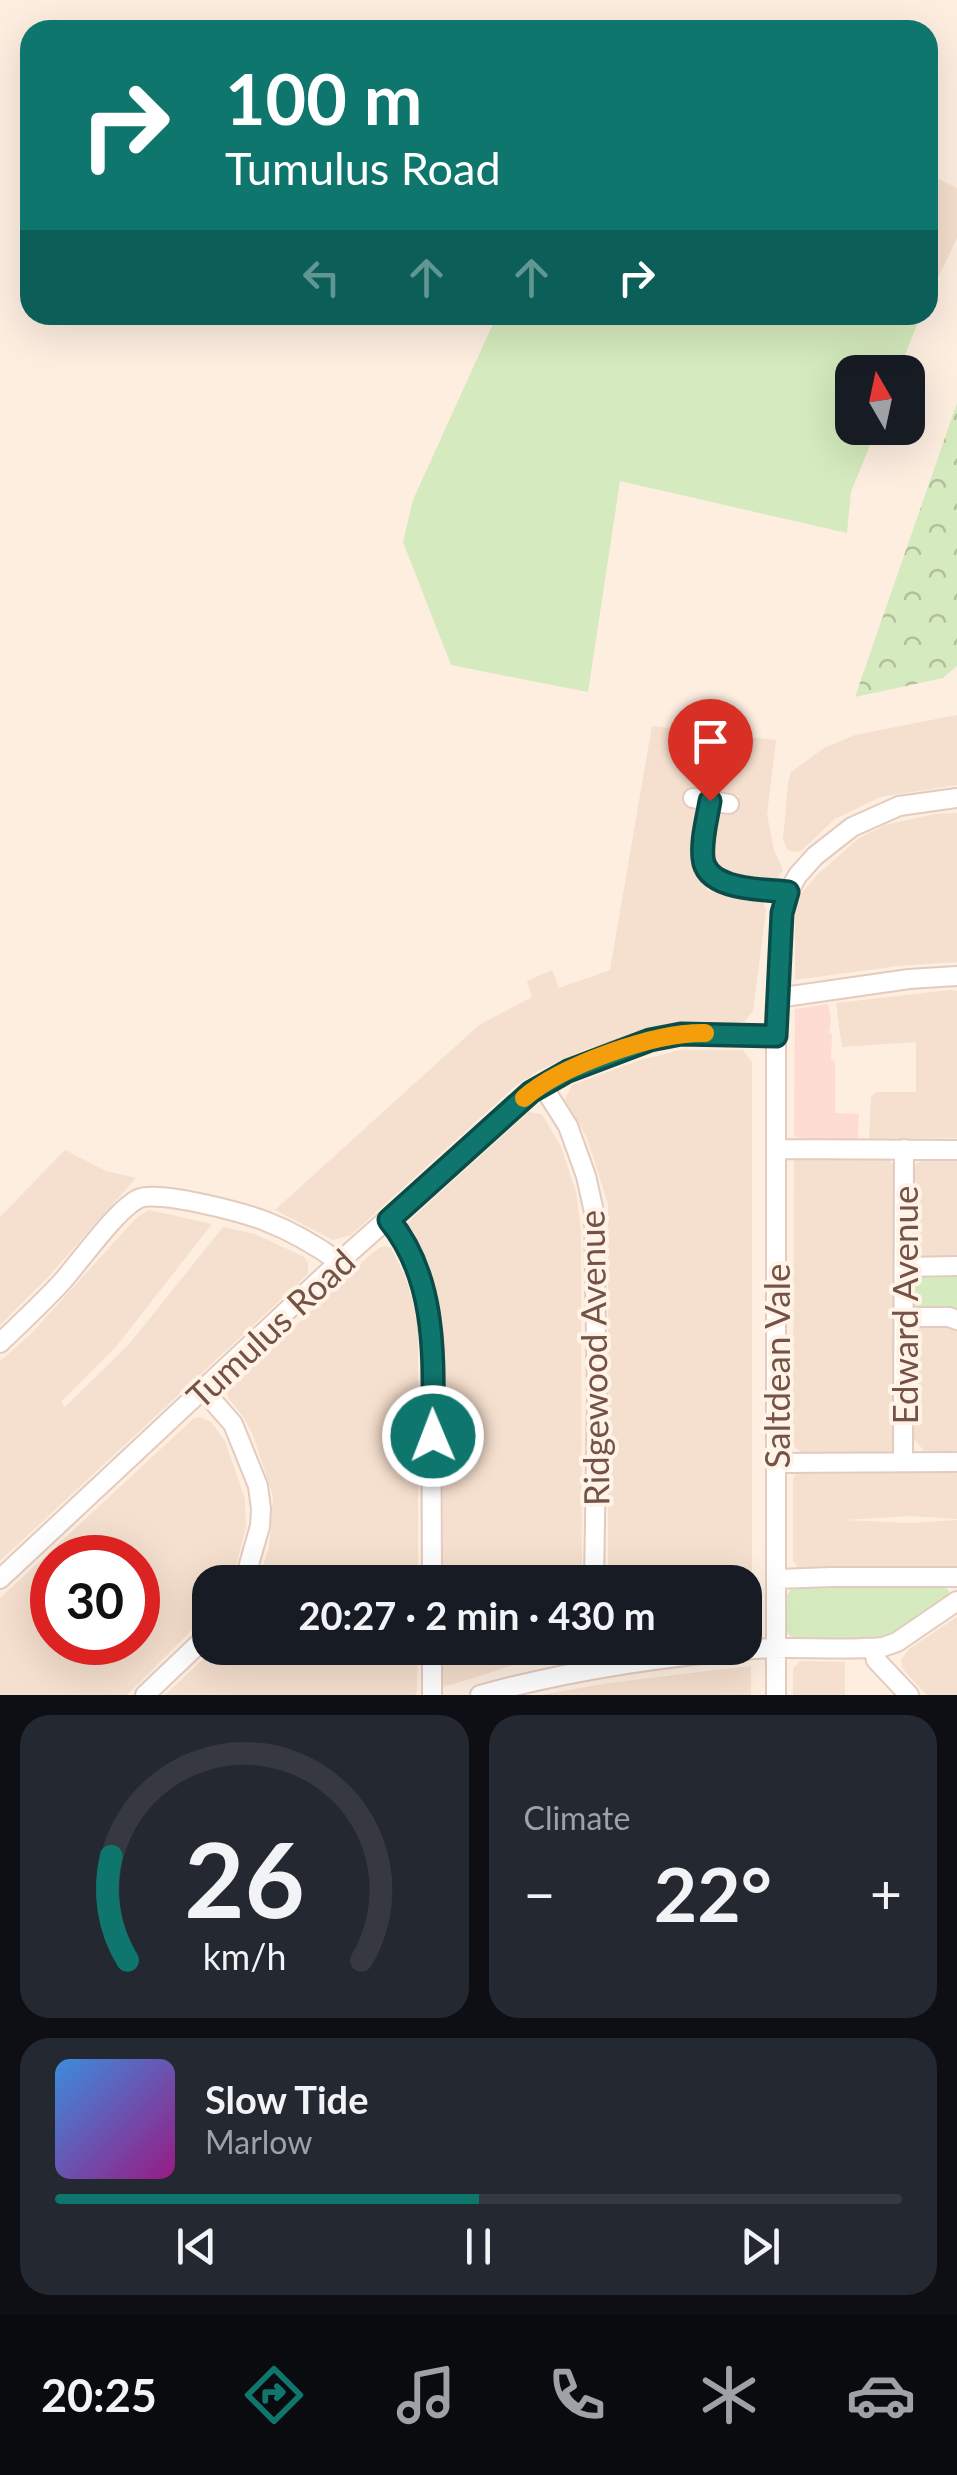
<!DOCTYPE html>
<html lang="en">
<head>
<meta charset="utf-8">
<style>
	body { margin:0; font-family:Lato,sans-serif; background:#242831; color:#f1f3f6; height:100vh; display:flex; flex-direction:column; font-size:38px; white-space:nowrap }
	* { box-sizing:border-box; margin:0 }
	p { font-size:32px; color:#9ea1a6 }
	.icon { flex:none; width:55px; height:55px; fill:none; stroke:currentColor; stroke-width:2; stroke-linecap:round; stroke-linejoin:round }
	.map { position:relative; height:1695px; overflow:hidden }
	.side { display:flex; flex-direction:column; gap:20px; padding:20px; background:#0d0f14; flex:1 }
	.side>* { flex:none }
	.top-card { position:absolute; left:20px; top:20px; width:918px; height:305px; border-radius:30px; box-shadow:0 10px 40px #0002; background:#0f766e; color:#fff; overflow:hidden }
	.needle { width:65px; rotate:351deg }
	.controls { position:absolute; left:835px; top:355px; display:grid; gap:20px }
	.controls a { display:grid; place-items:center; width:90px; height:90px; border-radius:20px; background:#171b24; box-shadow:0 10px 40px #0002; font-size:50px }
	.speed { position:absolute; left:30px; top:1535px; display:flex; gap:20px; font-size:50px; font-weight:700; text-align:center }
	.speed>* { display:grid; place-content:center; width:130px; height:130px; border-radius:50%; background:#171b24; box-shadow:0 10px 40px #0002; line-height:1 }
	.speed .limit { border:15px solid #d22; background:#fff; color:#111 }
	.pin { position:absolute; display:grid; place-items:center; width:85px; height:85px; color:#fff; margin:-102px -42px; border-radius:50% 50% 50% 0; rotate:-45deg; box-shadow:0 0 10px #0007 }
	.pin .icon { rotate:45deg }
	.me { position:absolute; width:110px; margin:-55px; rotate:359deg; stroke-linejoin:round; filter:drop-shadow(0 0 8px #0008) }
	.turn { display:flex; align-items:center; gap:35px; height:210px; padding:0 40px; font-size:45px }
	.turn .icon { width:130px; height:130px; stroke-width:2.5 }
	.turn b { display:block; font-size:70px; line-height:85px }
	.lanes { display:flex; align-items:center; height:95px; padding:0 40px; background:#0003; justify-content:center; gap:50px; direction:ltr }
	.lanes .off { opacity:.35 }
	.big { font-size:75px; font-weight:700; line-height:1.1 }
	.side .card { flex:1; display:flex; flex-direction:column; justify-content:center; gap:15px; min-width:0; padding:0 35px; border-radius:30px; background:#242831 }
	.side .dial { align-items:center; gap:0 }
	.dial svg { height:260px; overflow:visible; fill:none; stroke:#363941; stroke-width:7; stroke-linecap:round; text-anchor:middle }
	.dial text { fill:#f1f3f6; stroke:none }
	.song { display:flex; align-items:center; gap:30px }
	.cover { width:120px; height:120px; border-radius:15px; background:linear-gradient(135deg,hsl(210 70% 55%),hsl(310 70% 35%)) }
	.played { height:10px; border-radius:5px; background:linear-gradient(90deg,#0f766e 50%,#363941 50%) }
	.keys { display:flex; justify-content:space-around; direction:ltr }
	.heat { display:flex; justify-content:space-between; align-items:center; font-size:55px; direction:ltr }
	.side .tiles { flex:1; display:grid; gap:20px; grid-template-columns:1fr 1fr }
	.card:last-child { grid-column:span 2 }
	.trip { position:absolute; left:192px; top:1565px; width:570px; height:100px; border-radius:30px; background:#171b24; box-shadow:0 10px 40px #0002; font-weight:700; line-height:100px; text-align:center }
	.menu { display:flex; height:160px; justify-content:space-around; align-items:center; background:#090b0e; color:#9ea1a6 }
	.menu .icon { width:70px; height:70px }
	.menu .selected { color:#0f766e }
	.menu b { font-size:45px; color:#f1f3f6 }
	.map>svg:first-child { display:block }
	.residential { fill:#f5dfce; fill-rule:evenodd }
	.commercial { fill:#fedbd3 }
	.grass { fill:#d5eabe }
	.forest { fill:url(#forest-crowns) }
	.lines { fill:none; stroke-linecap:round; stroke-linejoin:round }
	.minor-casing { stroke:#e3cbbf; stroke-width:22 }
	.minor { stroke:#fff; stroke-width:18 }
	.route-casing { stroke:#0a4d48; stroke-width:25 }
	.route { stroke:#0f766e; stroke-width:18 }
	.slow { stroke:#f59e0b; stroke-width:18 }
	.labels { text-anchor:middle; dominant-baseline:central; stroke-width:8; stroke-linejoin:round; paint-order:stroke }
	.street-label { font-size:35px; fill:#745247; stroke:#fff3e7 }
</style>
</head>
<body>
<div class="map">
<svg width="957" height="1695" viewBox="0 0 957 1695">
	<defs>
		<pattern id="forest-crowns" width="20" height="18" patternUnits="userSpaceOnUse" patternTransform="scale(2.5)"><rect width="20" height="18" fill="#d5eabe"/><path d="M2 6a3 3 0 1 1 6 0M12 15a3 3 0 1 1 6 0" fill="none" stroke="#b1c09c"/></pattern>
	</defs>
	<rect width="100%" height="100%" fill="#fdeee0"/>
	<path class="residential" d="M 928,174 L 957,188 L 957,238 L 928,299 Z
		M 957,715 L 957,785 L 880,797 L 835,819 L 801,851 L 793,852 L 787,849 L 783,840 L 788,783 L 791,772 L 824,748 L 855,735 Z
		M 652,726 L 776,740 L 767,815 L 774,850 L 783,870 L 775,881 L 772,882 L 724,876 L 718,873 L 709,853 L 716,816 L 723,811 L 736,812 L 739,796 L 688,787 L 684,805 L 693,807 L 698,813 L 692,862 L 696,873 L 707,885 L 707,891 L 755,896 L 763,902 L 766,911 L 753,1011 L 744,1022 L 678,1022 L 654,1027 L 584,1050 L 538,1071 L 514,1087 L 351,1235 L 333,1240 L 275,1210 L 479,1025 L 532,997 L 527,981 L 552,970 L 559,988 L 610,970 Z
		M 957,813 L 957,962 L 898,966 L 795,980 L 795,909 L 800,895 L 816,876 L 859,838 L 885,825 L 935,814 Z
		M 950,990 L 957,991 L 957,1138 L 869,1139 L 871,1097 L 876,1092 L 916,1092 L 916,1042 L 842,1047 L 836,1003 Z
		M 681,1050 L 743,1050 L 752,1062 L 752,1631 L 745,1632 L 745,1582 L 608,1582 L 608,1204 L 587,1138 L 565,1099 L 572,1085 L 640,1060 Z
		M 529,1112 L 542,1114 L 561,1147 L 576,1192 L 581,1230 L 582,1582 L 443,1582 L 443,1320 L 429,1269 L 407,1223 Z
		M 65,1150 L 106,1171 L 136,1178 L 48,1277 L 0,1325 L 0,1217 Z
		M 794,1156 L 800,1158 L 882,1158 L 888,1159 L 893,1165 L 895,1452 L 801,1452 L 793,1445 Z
		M 925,1159 L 957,1159 L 957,1259 L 920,1256 L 914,1247 L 914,1171 L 916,1164 Z
		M 149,1210 L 212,1224 L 115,1348 L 61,1402 L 65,1407 L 130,1343 L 223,1227 L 255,1234 L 304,1257 L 308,1263 L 308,1274 L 0,1561 L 0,1361 L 31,1334 L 136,1218 Z
		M 385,1246 L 391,1248 L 405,1276 L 418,1319 L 418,1582 L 258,1582 L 269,1547 L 273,1496 L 253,1435 L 243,1416 L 228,1398 L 227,1390 L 369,1256 L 379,1248 Z
		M 924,1326 L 949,1326 L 957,1330 L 957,1452 L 924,1451 L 912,1436 L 913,1337 L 918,1330 Z
		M 200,1417 L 211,1422 L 225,1441 L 245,1499 L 246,1527 L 234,1573 L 229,1582 L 210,1582 L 210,1612 L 127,1695 L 0,1695 L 0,1598 L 177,1434 L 193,1419 ZM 52,1558 L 138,1558 L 138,1642 L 52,1642 Z
		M 803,1471 L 957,1471 L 957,1519 L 910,1516 L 844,1520 L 910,1523 L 957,1520 L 957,1568 L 799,1569 L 793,1561 L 793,1479 L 795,1475 Z
		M 957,1617 L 957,1695 L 927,1695 L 907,1674 L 902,1667 L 901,1660 L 909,1649 Z
		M 215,1648 L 418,1648 L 417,1691 L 415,1695 L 165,1695 Z
		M 442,1648 L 582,1648 L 582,1653 L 511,1666 L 451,1685 L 436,1687 L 443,1683 Z
		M 804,1661 L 845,1662 L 845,1695 L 793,1695 L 793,1668 L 799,1662 Z
		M 751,1666 L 751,1695 L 541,1695 L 608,1683 Z"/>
	<path class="commercial" d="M 828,1004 L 831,1019 L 829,1033 L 832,1034 L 831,1060 L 835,1061 L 835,1113 L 859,1114 L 858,1139 L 810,1139 L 794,1137 L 795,1009 Z"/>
	<path class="grass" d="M 497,315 L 921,315 L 898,372 L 852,372 L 852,428 L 877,428 L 851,492 L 847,533 L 620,481 L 588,692 L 451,665 L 403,542 L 413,500 Z
		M 957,1272 L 957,1313 C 946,1312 931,1314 921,1310 C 904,1303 908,1283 919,1274 Z
		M 832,1584 L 942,1584 L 949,1591 L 950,1596 L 883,1641 L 799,1640 C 793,1637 789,1637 786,1630 C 782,1622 783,1596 791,1590 C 800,1583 821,1585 832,1584 Z"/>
	<path class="forest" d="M 957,403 L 957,666 L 943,678 L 855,697 Z"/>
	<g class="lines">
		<defs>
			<path id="minor" d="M 693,798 L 729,804
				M 710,801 C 707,819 701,840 703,858 C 706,891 763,889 788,892
				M 777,998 L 909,979 L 957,976
				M 542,1085 L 568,1126 L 586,1176 L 594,1212 L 597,1399 L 594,1582
				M 776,1149 L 957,1150
				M 389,1219 L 404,1243 L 420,1277 L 431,1320 L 432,1582
				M 905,1267 L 957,1266
				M 905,1317 L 949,1317 L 957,1320
				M 0,1343 C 21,1323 41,1304 60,1284 C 79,1263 116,1210 138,1199 C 156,1189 244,1213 265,1221 C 291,1231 317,1246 339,1262
				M 204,1391 L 233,1424 L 258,1486 L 261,1509 L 260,1526 L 244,1582
				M 903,1462 L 904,1149
				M 776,1463 L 957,1462
				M 0,1579 L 339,1262 L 531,1092 C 569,1066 637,1039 682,1034 C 713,1031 745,1035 776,1036
				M 777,1579 L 831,1577 L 957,1577
				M 432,1648 L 432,1695
				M 873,1648 L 876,1660 L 909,1695
				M 145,1695 L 210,1633
				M 480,1695 C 570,1670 660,1657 753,1649 C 796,1646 840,1651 883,1647 L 897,1642 L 957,1601
				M 776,1695 L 776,1036 L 782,913 L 788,892 L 798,875 L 815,856 L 852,827 L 899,806 L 957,798"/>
		</defs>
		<use href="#minor" class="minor-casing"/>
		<use href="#minor" class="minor"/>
	</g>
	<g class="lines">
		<defs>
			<path id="route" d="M 433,1436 C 433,1362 439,1281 389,1220 L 531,1092 L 568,1071 L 650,1040 L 681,1034 L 776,1036 L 782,913 L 788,892 C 763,889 706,891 703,858 C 701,840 707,819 710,801"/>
		</defs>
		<use href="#route" class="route-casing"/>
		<use href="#route" class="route"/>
		<path class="slow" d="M 524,1098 C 562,1065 655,1032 705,1033"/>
	</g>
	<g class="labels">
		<g class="street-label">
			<text transform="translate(904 1305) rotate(-90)">Edward Avenue</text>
			<text transform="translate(270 1328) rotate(-43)">Tumulus Road</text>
			<text transform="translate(593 1358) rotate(-91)">Ridgewood Avenue</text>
			<text transform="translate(776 1366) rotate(-90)">Saltdean Vale</text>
		</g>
	</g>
</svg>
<div class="controls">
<a><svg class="needle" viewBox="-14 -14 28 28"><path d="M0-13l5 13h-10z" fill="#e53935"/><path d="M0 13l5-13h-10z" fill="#9ea1a6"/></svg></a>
</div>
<div class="speed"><div class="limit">30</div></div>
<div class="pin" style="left:710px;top:801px;background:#d93025"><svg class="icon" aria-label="arrive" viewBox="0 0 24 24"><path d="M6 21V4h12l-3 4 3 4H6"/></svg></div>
<svg class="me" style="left:433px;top:1436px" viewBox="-20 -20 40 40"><circle r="17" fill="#0f766e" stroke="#fff" stroke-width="3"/><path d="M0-11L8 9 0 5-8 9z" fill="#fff"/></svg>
<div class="trip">20:27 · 2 min · 430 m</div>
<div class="top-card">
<div class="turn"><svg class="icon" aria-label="right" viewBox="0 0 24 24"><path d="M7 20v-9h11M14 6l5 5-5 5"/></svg><div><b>100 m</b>Tumulus Road</div></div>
<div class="lanes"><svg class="icon off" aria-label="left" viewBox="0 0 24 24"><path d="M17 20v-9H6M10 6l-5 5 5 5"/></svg><svg class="icon off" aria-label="ahead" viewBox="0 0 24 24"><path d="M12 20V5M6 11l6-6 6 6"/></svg><svg class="icon off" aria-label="ahead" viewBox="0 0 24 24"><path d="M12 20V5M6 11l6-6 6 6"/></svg><svg class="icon" aria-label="right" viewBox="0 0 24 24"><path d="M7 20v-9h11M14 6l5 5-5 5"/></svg></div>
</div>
</div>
<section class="side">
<div class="tiles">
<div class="card dial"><svg viewBox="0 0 100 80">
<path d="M14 69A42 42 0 1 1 86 69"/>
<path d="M14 69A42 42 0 0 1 9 37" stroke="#0f766e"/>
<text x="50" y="56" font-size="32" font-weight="700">26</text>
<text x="50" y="72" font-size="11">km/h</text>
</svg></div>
<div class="card"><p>Climate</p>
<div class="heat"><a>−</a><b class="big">22°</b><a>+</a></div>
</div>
<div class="card">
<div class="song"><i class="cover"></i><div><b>Slow Tide</b><p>Marlow</p></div></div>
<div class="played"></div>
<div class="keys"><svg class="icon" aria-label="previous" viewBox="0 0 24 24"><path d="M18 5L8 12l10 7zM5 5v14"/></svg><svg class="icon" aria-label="pause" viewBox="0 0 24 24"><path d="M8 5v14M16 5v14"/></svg><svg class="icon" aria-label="next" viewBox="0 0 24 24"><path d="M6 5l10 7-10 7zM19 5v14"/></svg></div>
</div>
</div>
</section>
<nav class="menu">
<b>20:25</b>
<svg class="icon selected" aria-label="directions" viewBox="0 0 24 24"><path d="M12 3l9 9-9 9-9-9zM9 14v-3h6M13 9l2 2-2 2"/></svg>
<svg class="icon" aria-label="music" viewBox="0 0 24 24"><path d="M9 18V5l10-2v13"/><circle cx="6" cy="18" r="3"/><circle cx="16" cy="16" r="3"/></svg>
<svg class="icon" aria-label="phone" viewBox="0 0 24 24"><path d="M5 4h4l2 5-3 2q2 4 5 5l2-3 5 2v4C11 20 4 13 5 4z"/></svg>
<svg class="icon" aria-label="climate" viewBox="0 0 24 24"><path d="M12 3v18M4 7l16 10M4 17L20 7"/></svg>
<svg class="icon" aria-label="car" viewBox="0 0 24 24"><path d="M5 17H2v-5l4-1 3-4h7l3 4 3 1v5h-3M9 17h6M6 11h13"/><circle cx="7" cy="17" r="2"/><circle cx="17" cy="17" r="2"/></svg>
</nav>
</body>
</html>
